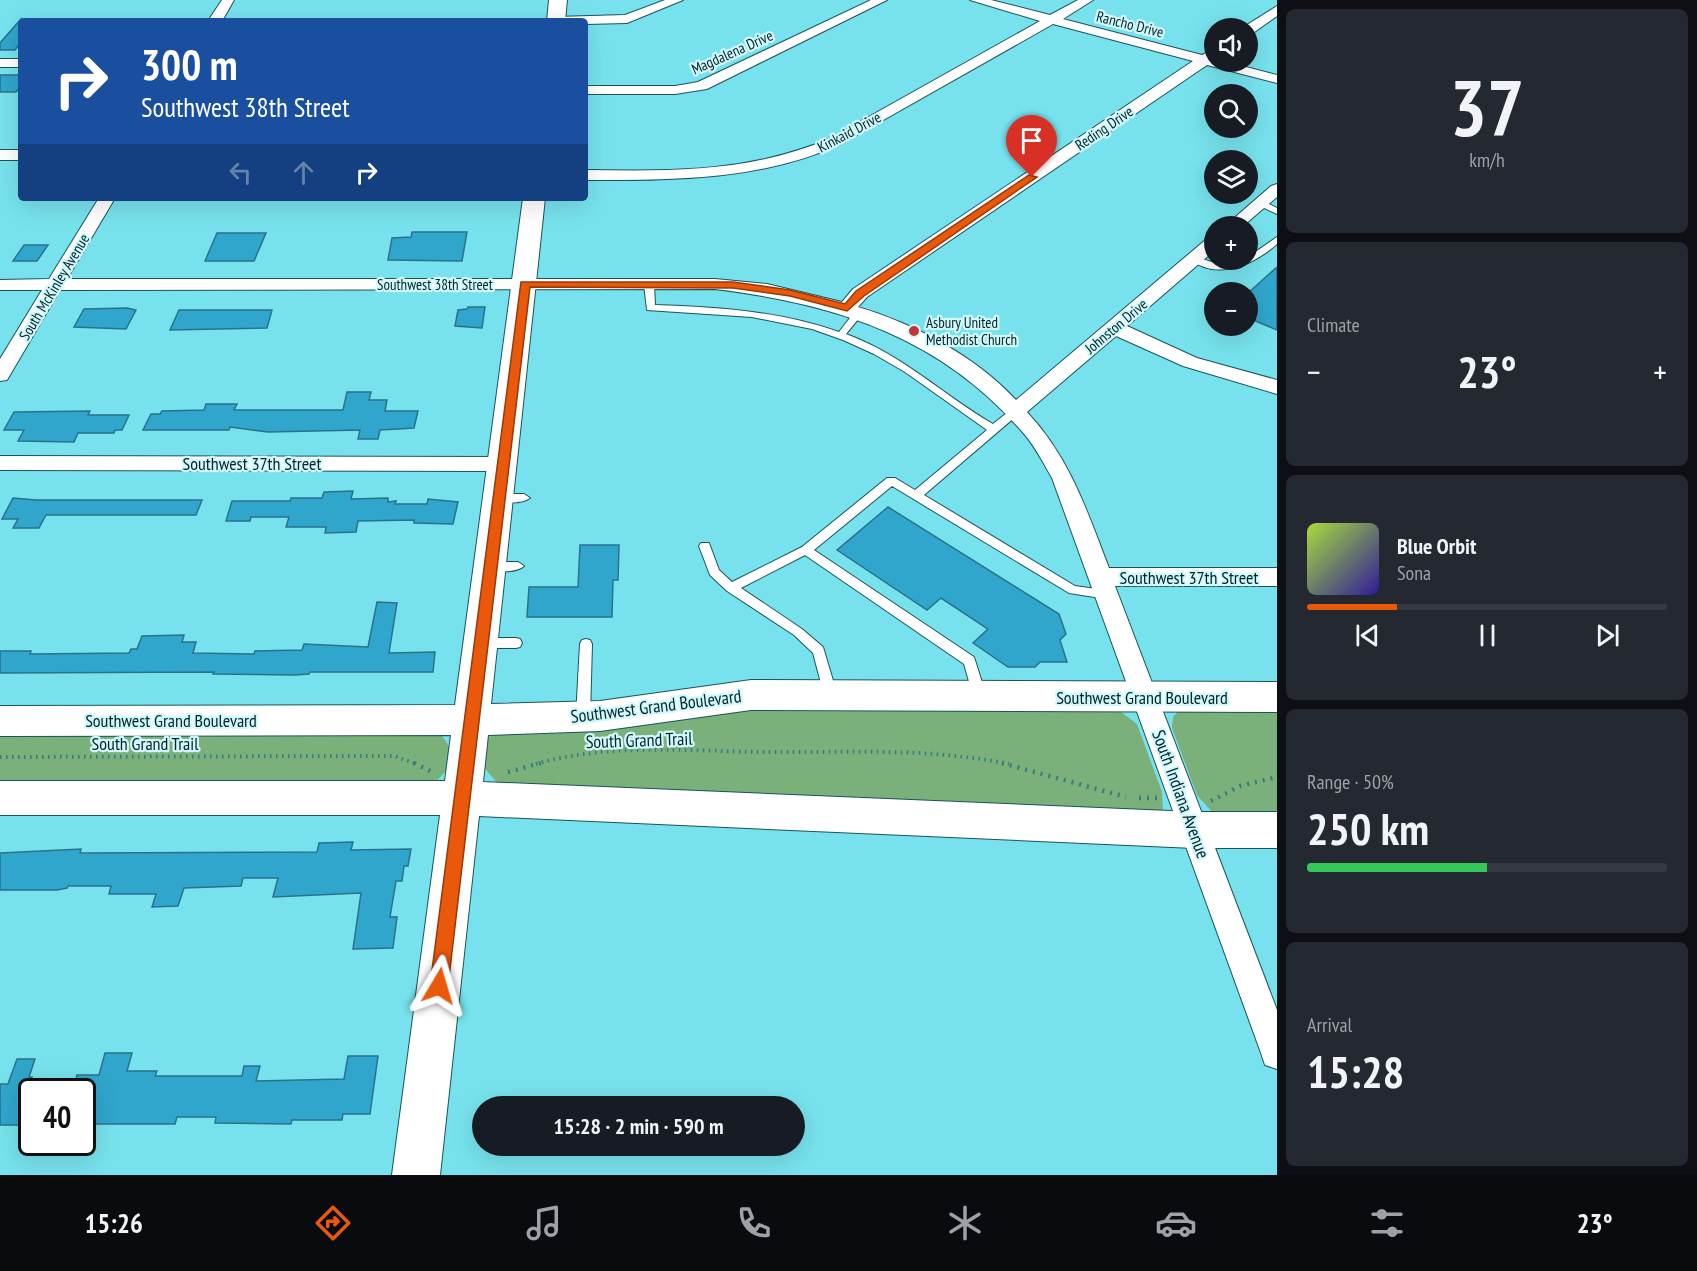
<!DOCTYPE html>
<html lang="en">
<head>
<meta charset="utf-8">
<style>
	body { margin:0; font-family:"PT Sans Narrow",sans-serif; background:#242831; color:#f1f3f6; height:100vh; display:flex; flex-direction:column; font-size:22px; white-space:nowrap }
	* { box-sizing:border-box; margin:0 }
	p { font-size:20px; color:#9ea1a6 }
	.icon { flex:none; width:33px; height:33px; fill:none; stroke:currentColor; stroke-width:2; stroke-linecap:round; stroke-linejoin:round }
	.map { position:relative; flex:1; overflow:hidden }
	.details { display:flex; flex-direction:column; gap:9px; padding:9px; background:#0d0f14; width:420px }
	.details>* { flex:none }
	.top-card { position:absolute; left:18px; top:18px; width:570px; height:183px; border-radius:6px; box-shadow:0 6px 24px #0002; background:#1a4fa0; color:#fff; overflow:hidden }
	.tools { position:absolute; left:1204px; top:18px; display:grid; gap:12px }
	.tools a { display:grid; place-items:center; width:54px; height:54px; border-radius:50%; background:#171b24; box-shadow:0 6px 24px #0002; font-size:30px }
	.speed { position:absolute; left:18px; top:1078px; display:flex; gap:12px; font-size:30px; font-weight:700; text-align:center }
	.speed>* { display:grid; place-content:center; width:78px; height:78px; border-radius:50%; background:#171b24; box-shadow:0 6px 24px #0002; line-height:1 }
	.speed .limit { border:3px solid #111; border-radius:9px; background:#fff; color:#111 }
	.pin { position:absolute; display:grid; place-items:center; width:51px; height:51px; color:#fff; margin:-62px -26px; border-radius:50% 50% 50% 0; rotate:-45deg; box-shadow:0 0 6px #0007 }
	.pin .icon { rotate:45deg }
	.me { position:absolute; width:66px; margin:-33px; rotate:7deg; stroke-linejoin:round; filter:drop-shadow(0 0 4px #0008) }
	.turn { display:flex; align-items:center; gap:21px; height:126px; padding:0 24px; font-size:27px }
	.turn .icon { width:78px; height:78px; stroke-width:2.5 }
	.turn b { display:block; font-size:42px; line-height:51px }
	.lanes { display:flex; align-items:center; height:57px; padding:0 24px; background:#0003; justify-content:center; gap:30px; direction:ltr }
	.lanes .off { opacity:.35 }
	.big { font-size:45px; font-weight:600; line-height:1.1 }
	.details .widget { flex:1; display:flex; flex-direction:column; justify-content:center; gap:9px; min-width:0; padding:0 21px; border-radius:9px; background:#242831 }
	.details .dial { align-items:center; gap:0 }
	.dial b { font-size:78px; line-height:1 }
	.song { display:flex; align-items:center; gap:18px }
	.cover { width:72px; height:72px; border-radius:9px; background:linear-gradient(135deg,hsl(80 70% 55%),hsl(250 70% 35%)) }
	.played { height:6px; border-radius:3px; background:linear-gradient(90deg,#ea580c 25%,#363941 25%) }
	.keys { display:flex; justify-content:space-around; direction:ltr }
	.heat { display:flex; justify-content:space-between; align-items:center; font-size:33px; direction:ltr }
	.charge { height:9px; border-radius:4px; background:linear-gradient(90deg,#34c759 50%,#363941 0) }
	.trip { position:absolute; left:472px; top:1096px; width:333px; height:60px; border-radius:30px; background:#171b24; box-shadow:0 6px 24px #0002; font-weight:600; line-height:60px; text-align:center }
	.menu { display:flex; height:96px; justify-content:space-around; align-items:center; background:#090b0e; color:#9ea1a6 }
	.menu .icon { width:42px; height:42px }
	.menu .active { color:#ea580c }
	.menu b { font-size:27px; color:#f1f3f6 }
	main { display:flex; flex:1; min-height:0 }
	.map>svg:first-child { display:block }
	.green { fill:#7ab17a }
	.building { fill:#30a6cc; stroke:#2a728a; stroke-width:1.5 }
	.lines { fill:none; stroke-linecap:round; stroke-linejoin:round }
	.lane-casing { stroke:#19545a; stroke-width:2 }
	.street-casing { stroke:#19545a; stroke-width:2 }
	.secondary-casing { stroke:#19545a; stroke-width:2 }
	.path-far1 { stroke:#377c83; stroke-width:4; stroke-dasharray:1.5 4.5; stroke-linecap:butt }
	.path { stroke:#377c83; stroke-width:4.5; stroke-dasharray:2 6; stroke-linecap:butt }
	.lane { fill:#fff; fill-rule:evenodd }
	.street { fill:#fff; fill-rule:evenodd }
	.secondary { fill:#fff; fill-rule:evenodd }
	.route { fill:#ea580c; stroke:#983908; stroke-width:1.5 }
	.poi-dot { fill:#c33437; stroke:#d2f8fc; stroke-width:2 }
	.labels { text-anchor:middle; dominant-baseline:central; stroke-width:4.5; stroke-linejoin:round; paint-order:stroke }
	.far-street-label { font-size:15px; fill:#012428; stroke:#d2f8fc }
	.far-poi-label { font-size:15px; fill:#012428; stroke:#d2f8fc; text-anchor:start }
	.street-label { font-size:18px; fill:#012428; stroke:#d2f8fc }
</style>
</head>
<body>
<main>
<div class="map">
<svg width="1277" height="1175" viewBox="0 0 1277 1175">
	<rect width="100%" height="100%" fill="#77e2ed"/>
	<path class="green" d="M 760,704 L 1117,709 L 1137,724 L 1162,792 L 1163,811 L 499,785 L 481,764 L 481,751 L 488,737 L 497,734 Z
		M 1277,705 L 1277,820 L 1223,817 L 1211,811 L 1197,795 L 1172,728 L 1173,717 L 1181,708 Z
		M 0,729 L 439,733 C 456,750 454,766 436,781 L 0,786 Z"/>
	<path class="building" d="M 21,19 L 21,42 L 15,50 L 0,50 L 0,43 Z
		M 0,75 L 21,75 L 21,86 L 16,92 L 0,92 Z
		M 412,232 L 467,232 L 462,261 L 388,260 L 392,238 L 411,237 Z
		M 217,233 L 266,233 L 254,261 L 205,261 Z
		M 24,245 L 48,245 L 37,261 L 13,261 Z
		M 1277,267 L 1277,330 L 1248,318 L 1248,293 Z
		M 468,307 L 485,307 L 482,328 L 455,326 L 458,310 L 467,309 Z
		M 127,308 L 136,310 L 126,329 L 74,327 L 84,309 Z
		M 179,310 L 272,310 L 267,328 L 170,330 Z
		M 347,392 L 371,392 L 369,400 L 387,400 L 385,411 L 418,411 L 414,428 L 380,430 L 378,439 L 358,439 L 360,430 L 268,432 L 230,427 L 229,430 L 143,430 L 151,414 L 160,414 L 162,411 L 204,410 L 206,404 L 237,404 L 234,410 L 343,410 Z
		M 90,411 L 88,415 L 129,415 L 122,430 L 115,430 L 114,433 L 78,433 L 74,442 L 18,441 L 24,430 L 4,430 L 14,412 Z
		M 353,491 L 351,499 L 388,498 L 388,502 L 396,501 L 395,504 L 427,504 L 428,499 L 458,502 L 453,524 L 414,523 L 414,520 L 358,521 L 356,532 L 325,533 L 326,527 L 286,527 L 289,517 L 251,517 L 250,521 L 226,521 L 232,501 L 290,501 L 291,498 L 322,498 L 324,492 Z
		M 13,498 L 36,500 L 202,500 L 196,515 L 46,515 L 39,528 L 13,528 L 18,519 L 2,519 Z
		M 888,507 L 1059,614 L 1066,634 L 1060,640 L 1067,662 L 1040,662 L 1035,667 L 1008,667 L 973,643 L 988,629 L 941,598 L 927,610 L 837,550 Z
		M 580,545 L 619,545 L 618,580 L 613,580 L 612,617 L 527,617 L 529,587 L 578,587 Z
		M 377,602 L 397,603 L 389,653 L 435,652 L 433,672 L 310,672 L 309,674 L 295,675 L 213,674 L 214,672 L 0,673 L 0,651 L 31,651 L 30,654 L 129,653 L 131,649 L 137,649 L 142,636 L 184,635 L 182,642 L 196,642 L 193,653 L 254,654 L 255,651 L 302,650 L 304,644 L 368,647 Z
		M 353,842 L 351,850 L 411,849 L 408,866 L 404,866 L 402,881 L 396,881 L 390,917 L 397,917 L 393,948 L 353,949 L 361,893 L 273,897 L 278,878 L 243,878 L 241,886 L 184,888 L 178,906 L 152,907 L 156,894 L 109,894 L 111,886 L 68,886 L 67,888 L 57,890 L 0,890 L 0,853 L 81,849 L 80,853 L 317,852 L 319,843 Z
		M 105,1053 L 132,1053 L 127,1071 L 157,1071 L 155,1076 L 242,1076 L 244,1066 L 260,1066 L 256,1081 L 344,1079 L 348,1056 L 378,1056 L 370,1114 L 343,1114 L 342,1120 L 292,1120 L 291,1124 L 215,1123 L 216,1117 L 177,1117 L 175,1124 L 82,1124 L 82,1092 L 72,1092 L 77,1075 L 99,1075 Z
		M 17,1059 L 35,1059 L 29,1077 L 32,1077 L 32,1113 L 27,1125 L 0,1125 L 0,1084 L 8,1084 Z"/>
	<g class="lines">
		<defs>
			<path id="lane" d="M 1261,200 L 1277,208 L 1277,214 L 1258,205 L 1258,201 Z
				M 1277,237 L 1277,244 C 1253,265 1218,281 1189,259 L 1193,256 L 1218,264 L 1229,264 L 1248,260 L 1248,257 Z
				M 649,281 L 654,284 L 655,305 C 717,307 779,311 839,332 L 856,310 L 862,310 L 864,312 L 846,334 C 903,355 943,395 993,424 L 1013,408 L 1021,408 L 1022,410 L 1021,412 L 924,495 L 1075,586 L 1111,591 L 1113,594 L 1111,597 L 1107,599 L 1069,593 L 892,486 L 814,550 L 974,657 L 986,695 L 984,699 L 979,700 L 974,699 L 964,664 L 805,555 L 741,588 L 802,629 L 823,647 L 837,694 L 835,698 L 830,699 L 825,698 L 813,653 L 794,635 L 727,591 L 710,575 L 699,546 L 701,543 L 709,543 L 719,570 L 732,582 L 802,547 L 887,478 L 895,478 L 915,490 L 987,430 L 905,372 L 874,354 L 843,340 L 812,329 L 752,317 L 647,310 L 644,284 Z
				M 499,494 L 524,494 L 530,498 C 522,504 501,504 493,498 Z
				M 491,562 L 518,562 L 524,566 C 517,573 492,573 485,566 Z
				M 482,638 L 516,638 L 520,639 L 522,643 L 520,647 L 516,648 L 482,648 L 478,647 L 476,643 L 478,639 Z
				M 586,639 L 590,640 L 592,644 L 590,716 L 588,720 L 583,722 L 578,720 L 576,716 L 580,644 L 582,640 Z"/>
			<path id="street" d="M 222,0 L 234,0 L 222,21 L 208,21 Z
				M 665,0 L 683,0 L 627,23 L 585,24 L 585,21 L 549,21 L 556,17 L 625,15 Z
				M 871,0 L 887,0 L 707,89 L 675,94 L 585,94 L 585,86 L 675,86 L 698,82 Z
				M 970,0 L 991,0 L 1050,15 L 1078,0 L 1093,0 L 1063,19 L 1202,55 L 1215,49 L 1215,62 L 1227,62 L 1277,75 L 1277,83 L 1207,65 L 867,297 L 858,307 C 915,324 975,356 1016,400 L 1209,237 L 1215,236 L 1215,250 L 1127,326 L 1197,358 L 1277,380 L 1277,394 L 1183,366 L 1116,336 L 1027,412 C 1070,458 1087,511 1109,568 L 1277,568 L 1277,586 L 1115,586 L 1277,1010 L 1277,1069 L 1265,1065 L 1261,1053 L 1052,478 C 1044,464 1036,448 1025,435 C 943,338 838,304 715,289 L 60,290 L 7,380 L 0,381 L 0,359 L 42,290 L 0,290 L 0,280 L 49,279 L 99,198 L 115,198 L 67,279 L 715,279 L 767,284 L 842,302 L 853,289 L 1193,61 L 1053,24 L 841,144 C 759,181 674,180 585,180 L 585,170 C 672,171 749,173 831,138 L 1040,21 Z
				M 1277,6 L 1277,16 L 1253,33 L 1248,34 L 1248,28 L 1242,28 Z
				M 0,59 L 21,59 L 21,67 L 0,67 Z
				M 0,150 L 21,150 L 21,160 L 0,160 Z
				M 1277,184 L 1277,197 L 1243,226 L 1225,226 L 1271,186 Z
				M 0,456 L 503,457 L 511,459 L 514,464 L 511,469 L 503,471 L 0,470 Z"/>
			<path id="secondary" d="M 549,0 L 567,0 L 565,21 L 547,21 Z
				M 523,198 L 545,198 L 491,704 L 600,701 L 751,680 L 1277,682 L 1277,712 L 751,710 L 600,731 L 488,735 L 483,782 L 1194,812 L 1277,812 L 1277,848 L 1194,848 L 479,816 L 440,1175 L 392,1175 L 440,815 L 0,815 L 0,781 L 445,781 L 451,735 L 0,736 L 0,706 L 455,705 Z"/>
		</defs>
		<use href="#lane" class="lane-casing"/>
		<use href="#street" class="street-casing"/>
		<use href="#secondary" class="secondary-casing"/>
		<path class="path-far1" d="M 0,757 L 394,756 L 417,764
			M 536,764 C 608,743 688,751 763,752 C 845,753 928,747 1009,764"/>
		<path class="path" d="M 414,763 L 432,772
			M 1002,763 L 1126,797
			M 508,772 L 541,763
			M 1139,798 L 1159,798
			M 1211,801 L 1240,786 L 1277,777"/>
		<use href="#lane" class="lane"/>
		<use href="#street" class="street"/>
		<use href="#secondary" class="secondary"/>
	</g>
	<path class="route" d="M 1029,175 L 1037,177 L 864,296 L 847,311 L 790,296 L 733,288 L 530,287 L 448,986 L 446,993 L 439,995 L 433,993 L 430,986 L 521,282 L 733,282 L 790,290 L 845,304 L 856,291 Z"/>
	<circle class="poi-dot" cx="914" cy="331" r="6"/>
	<g class="labels">
		<g class="far-street-label">
			<text transform="translate(1130 24) rotate(14)">Rancho Drive</text>
			<text transform="translate(732 52) rotate(-24)">Magdalena Drive</text>
			<text transform="translate(1104 128) rotate(-34)">Reding Drive</text>
			<text transform="translate(849 132) rotate(-28)">Kinkaid Drive</text>
			<text x="435" y="284">Southwest 38th Street</text>
			<text transform="translate(54 287) rotate(-59)">South McKinley Avenue</text>
			<text transform="translate(1116 326) rotate(-40)">Johnston Drive</text>
		</g>
		<g class="far-poi-label">
			<text x="926" y="322">Asbury United<tspan x="926" dy="17">Methodist Church</tspan></text>
		</g>
		<g class="street-label">
			<text x="252" y="463">Southwest 37th Street</text>
			<text x="1189" y="577">Southwest 37th Street</text>
			<text x="1142" y="697">Southwest Grand Boulevard</text>
			<text transform="translate(656 706) rotate(-7)">Southwest Grand Boulevard</text>
			<text x="171" y="720">Southwest Grand Boulevard</text>
			<text transform="translate(639 740) rotate(-2)">South Grand Trail</text>
			<text x="145" y="743">South Grand Trail</text>
			<text transform="translate(1181 794) rotate(70)">South Indiana Avenue</text>
		</g>
	</g>
</svg>
<div class="tools">
<a><svg class="icon" aria-label="sound" viewBox="0 0 24 24"><path d="M4 9h4l5-4v14l-5-4H4zM17 9q2 3 0 6"/></svg></a>
<a><svg class="icon" aria-label="search" viewBox="0 0 24 24"><circle cx="10" cy="10" r="6"/><path d="M15 15l6 6"/></svg></a>
<a><svg class="icon" aria-label="layers" viewBox="0 0 24 24"><path d="M12 4l9 5-9 5-9-5zM3 14l9 5 9-5"/></svg></a>
<a>+</a>
<a>−</a>
</div>
<div class="speed"><div class="limit">40</div></div>
<div class="pin" style="left:1032px;top:177px;background:#d93025"><svg class="icon" aria-label="arrive" viewBox="0 0 24 24"><path d="M6 21V4h12l-3 4 3 4H6"/></svg></div>
<svg class="me" style="left:439px;top:986px" viewBox="-20 -20 40 40"><path d="M0-17L14 15 0 8-14 15z" fill="#ea580c" stroke="#fff" stroke-width="4"/></svg>
<div class="trip">15:28 · 2 min · 590 m</div>
<div class="top-card">
<div class="turn"><svg class="icon" aria-label="right" viewBox="0 0 24 24"><path d="M7 20v-9h11M14 6l5 5-5 5"/></svg><div><b>300 m</b>Southwest 38th Street</div></div>
<div class="lanes"><svg class="icon off" aria-label="left" viewBox="0 0 24 24"><path d="M17 20v-9H6M10 6l-5 5 5 5"/></svg><svg class="icon off" aria-label="ahead" viewBox="0 0 24 24"><path d="M12 20V5M6 11l6-6 6 6"/></svg><svg class="icon" aria-label="right" viewBox="0 0 24 24"><path d="M7 20v-9h11M14 6l5 5-5 5"/></svg></div>
</div>
</div>
<section class="details">
<div class="widget dial"><b>37</b><p>km/h</p></div>
<div class="widget"><p>Climate</p>
<div class="heat"><a>−</a><b class="big">23°</b><a>+</a></div>
</div>
<div class="widget">
<div class="song"><i class="cover"></i><div><b>Blue Orbit</b><p>Sona</p></div></div>
<div class="played"></div>
<div class="keys"><svg class="icon" aria-label="previous" viewBox="0 0 24 24"><path d="M18 5L8 12l10 7zM5 5v14"/></svg><svg class="icon" aria-label="pause" viewBox="0 0 24 24"><path d="M8 5v14M16 5v14"/></svg><svg class="icon" aria-label="next" viewBox="0 0 24 24"><path d="M6 5l10 7-10 7zM19 5v14"/></svg></div>
</div>
<div class="widget"><p>Range · 50%</p><b class="big">250 km</b><div class="charge"></div></div>
<div class="widget"><p>Arrival</p><b class="big">15:28</b></div>
</section>
</main>
<nav class="menu">
<b>15:26</b>
<svg class="icon active" aria-label="directions" viewBox="0 0 24 24"><path d="M12 3l9 9-9 9-9-9zM9 14v-3h6M13 9l2 2-2 2"/></svg>
<svg class="icon" aria-label="music" viewBox="0 0 24 24"><path d="M9 18V5l10-2v13"/><circle cx="6" cy="18" r="3"/><circle cx="16" cy="16" r="3"/></svg>
<svg class="icon" aria-label="phone" viewBox="0 0 24 24"><path d="M5 4h4l2 5-3 2q2 4 5 5l2-3 5 2v4C11 20 4 13 5 4z"/></svg>
<svg class="icon" aria-label="climate" viewBox="0 0 24 24"><path d="M12 3v18M4 7l16 10M4 17L20 7"/></svg>
<svg class="icon" aria-label="car" viewBox="0 0 24 24"><path d="M5 17H2v-5l4-1 3-4h7l3 4 3 1v5h-3M9 17h6M6 11h13"/><circle cx="7" cy="17" r="2"/><circle cx="17" cy="17" r="2"/></svg>
<svg class="icon" aria-label="filters" viewBox="0 0 24 24"><path d="M4 7h16M4 17h16"/><circle cx="9" cy="7" r="2"/><circle cx="15" cy="17" r="2"/></svg>
<b>23°</b>
</nav>
</body>
</html>
